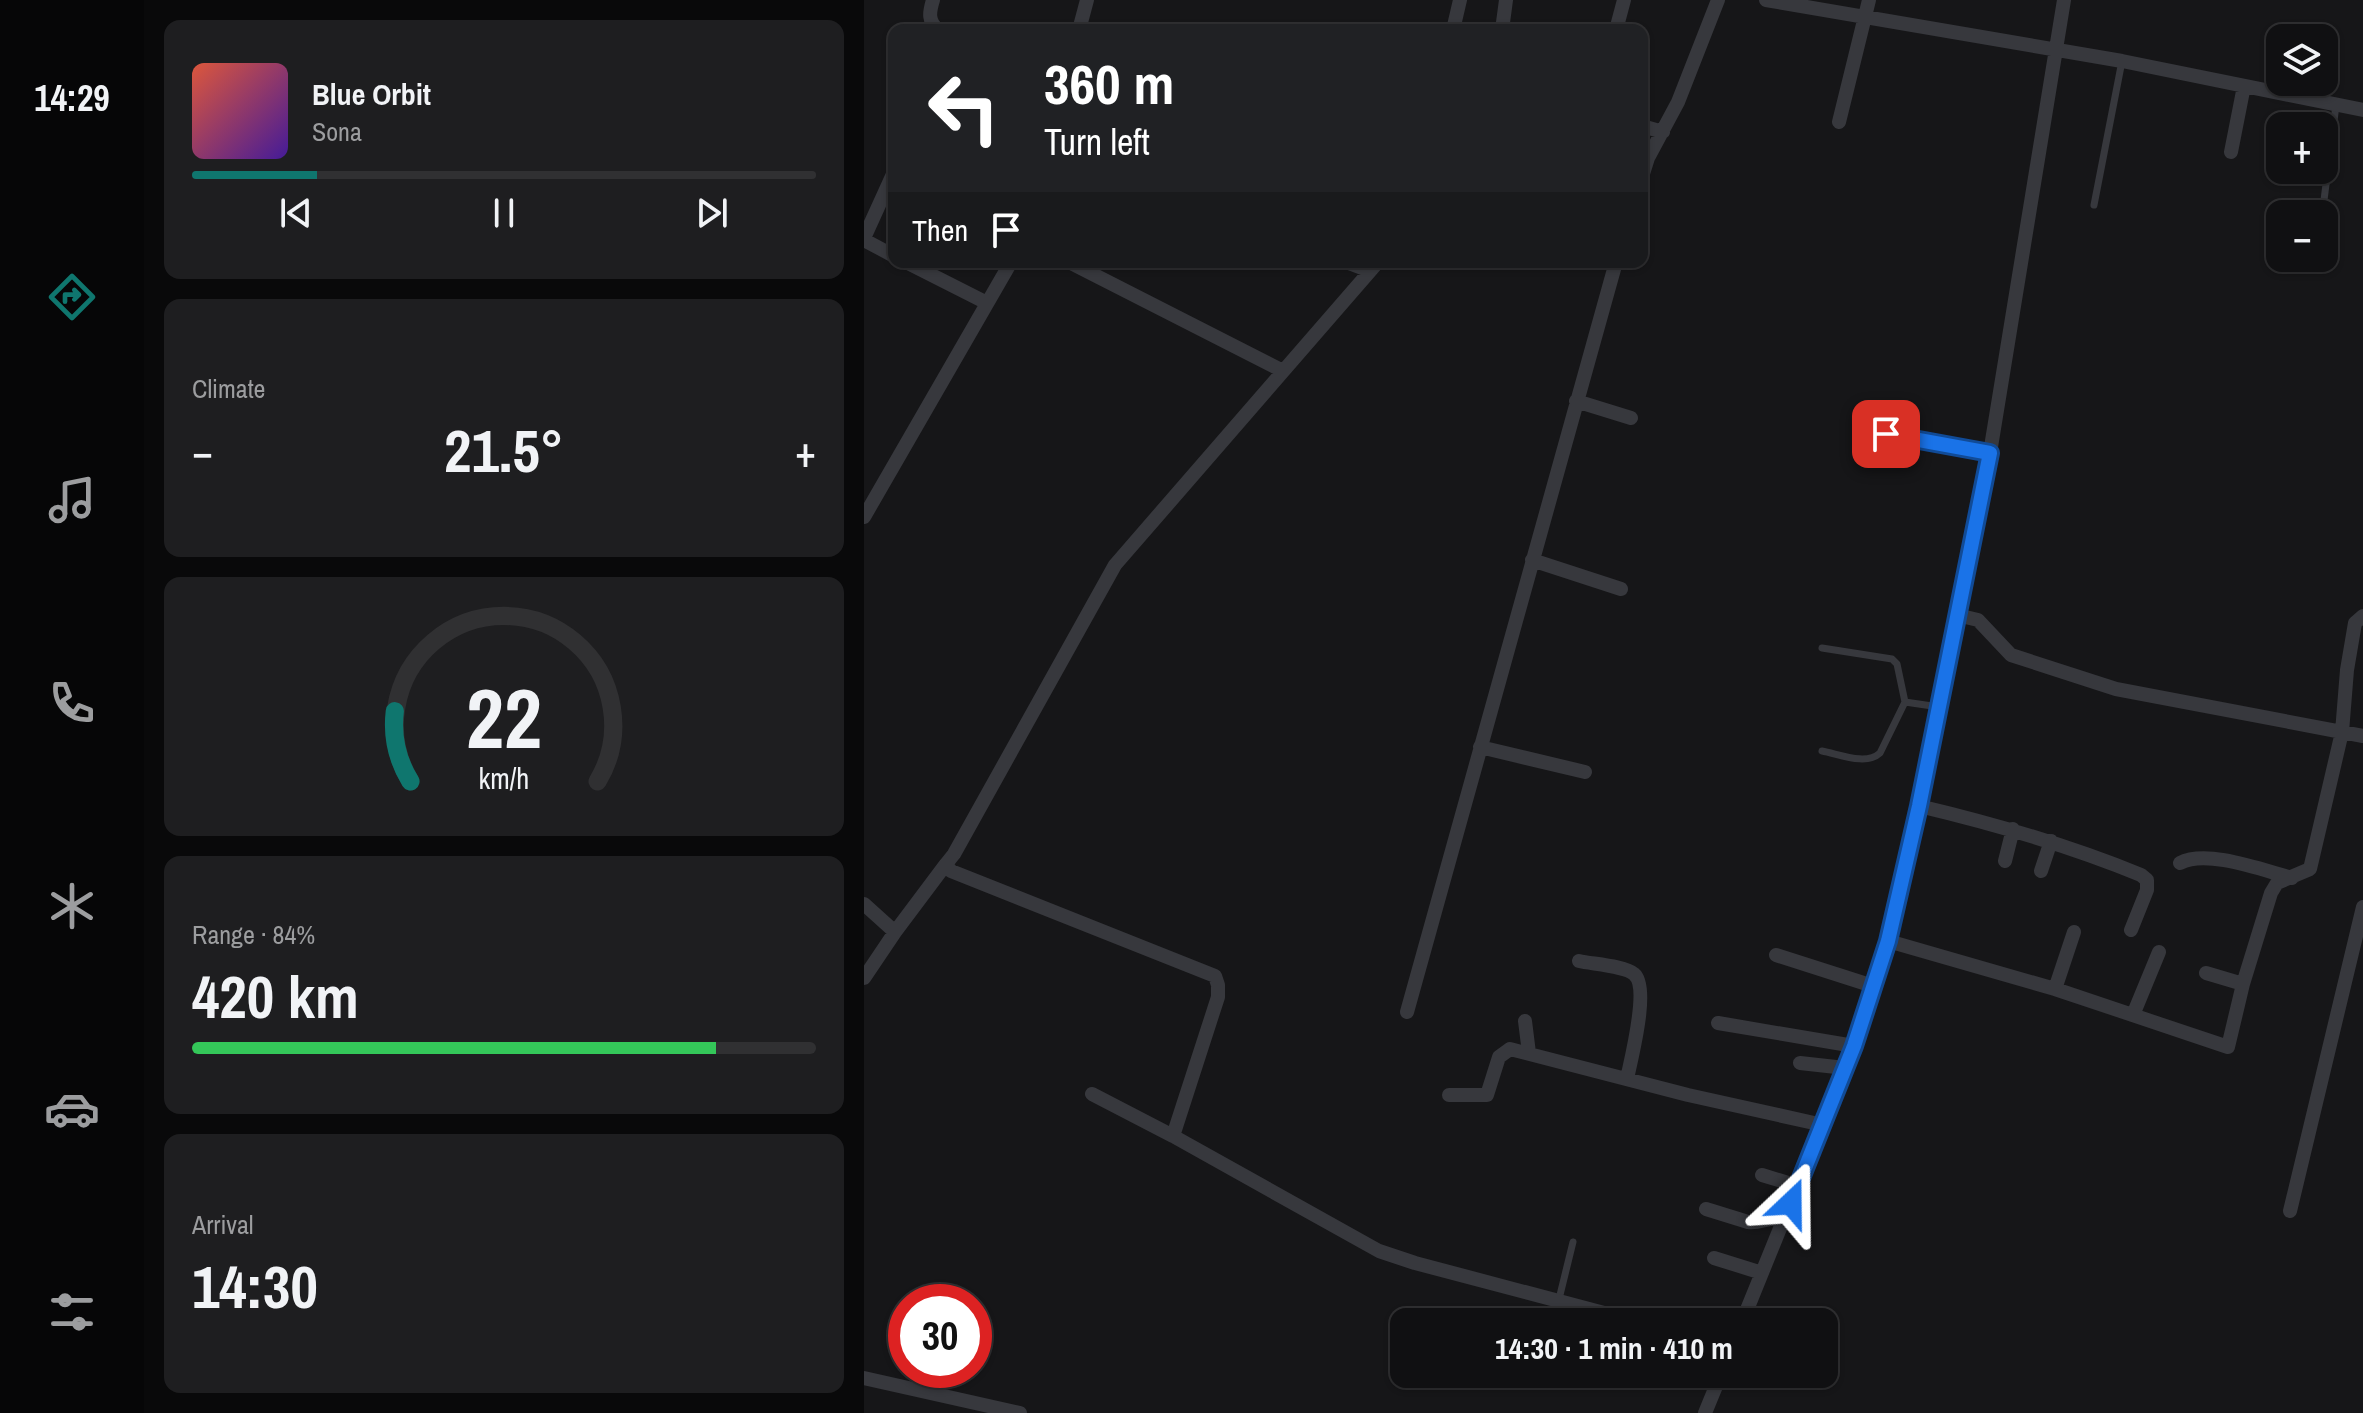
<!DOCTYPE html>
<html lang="en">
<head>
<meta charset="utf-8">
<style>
	body { margin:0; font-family:"Archivo Narrow",sans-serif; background:#1e1e20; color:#f1f3f6; height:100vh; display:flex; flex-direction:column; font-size:30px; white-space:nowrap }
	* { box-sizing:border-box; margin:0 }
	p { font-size:26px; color:#9c9d9f }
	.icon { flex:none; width:44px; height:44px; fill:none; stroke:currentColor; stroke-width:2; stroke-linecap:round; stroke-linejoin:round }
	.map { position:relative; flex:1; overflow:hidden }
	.drawer { display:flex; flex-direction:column; gap:20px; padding:20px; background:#09090a; width:720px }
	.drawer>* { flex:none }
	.banner { position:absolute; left:24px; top:24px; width:760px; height:244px; border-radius:16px; box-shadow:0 2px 6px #0004,0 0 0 2px #303032; background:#202124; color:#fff; overflow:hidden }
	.buttons { position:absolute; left:1402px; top:24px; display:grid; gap:16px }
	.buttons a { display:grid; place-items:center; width:72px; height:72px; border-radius:16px; background:#101012; box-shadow:0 2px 6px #0004,0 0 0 2px #303032; font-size:40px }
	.speed { position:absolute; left:24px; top:1284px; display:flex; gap:16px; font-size:40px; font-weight:700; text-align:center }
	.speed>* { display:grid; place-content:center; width:104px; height:104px; border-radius:50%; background:#101012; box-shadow:0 2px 6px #0004,0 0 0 2px #303032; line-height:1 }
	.speed .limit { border:12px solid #d22; background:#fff; color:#111 }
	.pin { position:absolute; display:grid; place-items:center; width:68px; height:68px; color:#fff; margin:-34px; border-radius:16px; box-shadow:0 4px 12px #0006 }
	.me { position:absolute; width:88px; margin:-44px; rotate:23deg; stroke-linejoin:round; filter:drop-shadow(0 0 6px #0008) }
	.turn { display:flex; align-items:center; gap:28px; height:168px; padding:0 24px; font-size:36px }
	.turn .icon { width:104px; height:104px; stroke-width:2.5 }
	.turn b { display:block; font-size:56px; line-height:68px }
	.then { display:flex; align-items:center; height:76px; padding:0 24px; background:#0003; gap:16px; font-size:30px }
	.big { font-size:60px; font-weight:800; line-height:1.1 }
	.drawer .card { flex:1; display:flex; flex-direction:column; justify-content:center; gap:12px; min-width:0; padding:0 28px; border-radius:16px; background:#1e1e20 }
	.drawer .dial { align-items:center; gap:0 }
	.dial svg { height:208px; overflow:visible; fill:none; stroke:#303032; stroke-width:7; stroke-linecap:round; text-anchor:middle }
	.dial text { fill:#f1f3f6; stroke:none }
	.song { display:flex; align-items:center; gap:24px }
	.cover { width:96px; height:96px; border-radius:12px; background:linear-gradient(135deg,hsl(10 70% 55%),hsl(260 70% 35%)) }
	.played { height:8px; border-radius:4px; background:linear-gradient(90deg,#0f766e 20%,#303032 20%) }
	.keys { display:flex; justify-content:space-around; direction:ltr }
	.heat { display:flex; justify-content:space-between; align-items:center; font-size:44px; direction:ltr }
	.charge { height:12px; border-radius:6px; background:linear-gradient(90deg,#34c759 84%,#303032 0) }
	.trip { position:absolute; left:526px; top:1308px; width:448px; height:80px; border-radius:16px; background:#101012; box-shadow:0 2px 6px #0004,0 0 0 2px #303032; font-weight:800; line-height:80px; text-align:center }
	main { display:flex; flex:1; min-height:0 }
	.tabs { display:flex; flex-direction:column; width:144px; justify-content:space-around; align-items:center; background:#060607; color:#9c9d9f }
	.tabs .icon { width:56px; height:56px }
	.tabs .on { color:#0f766e }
	.tabs b { font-size:36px; color:#f1f3f6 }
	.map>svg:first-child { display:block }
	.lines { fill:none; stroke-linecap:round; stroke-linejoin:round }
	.lane { stroke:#37383d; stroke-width:7 }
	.street { stroke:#37383d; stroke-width:14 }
	.route-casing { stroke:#114b97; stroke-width:20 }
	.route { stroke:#1a73e8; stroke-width:14 }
</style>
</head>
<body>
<main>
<nav class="tabs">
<b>14:29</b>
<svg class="icon on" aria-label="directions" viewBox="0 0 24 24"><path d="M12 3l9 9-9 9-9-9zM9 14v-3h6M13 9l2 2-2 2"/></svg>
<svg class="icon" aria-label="music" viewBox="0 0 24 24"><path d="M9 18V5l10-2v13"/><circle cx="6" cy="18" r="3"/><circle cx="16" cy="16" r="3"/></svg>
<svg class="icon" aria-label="phone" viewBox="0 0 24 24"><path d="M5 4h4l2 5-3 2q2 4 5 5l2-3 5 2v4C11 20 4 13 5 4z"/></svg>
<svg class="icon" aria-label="climate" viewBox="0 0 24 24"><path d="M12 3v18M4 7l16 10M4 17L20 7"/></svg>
<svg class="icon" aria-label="car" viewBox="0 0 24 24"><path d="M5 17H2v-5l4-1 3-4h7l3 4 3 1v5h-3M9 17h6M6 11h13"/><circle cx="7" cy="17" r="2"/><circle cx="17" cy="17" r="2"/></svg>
<svg class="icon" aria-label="filters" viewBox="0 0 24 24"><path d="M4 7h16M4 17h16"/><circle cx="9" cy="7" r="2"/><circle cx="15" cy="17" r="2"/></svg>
</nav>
<section class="drawer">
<div class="card">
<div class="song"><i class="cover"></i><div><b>Blue Orbit</b><p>Sona</p></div></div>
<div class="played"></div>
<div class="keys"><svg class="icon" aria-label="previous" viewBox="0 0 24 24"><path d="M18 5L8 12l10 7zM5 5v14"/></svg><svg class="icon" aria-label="pause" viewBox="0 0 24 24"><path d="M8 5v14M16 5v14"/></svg><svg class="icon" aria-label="next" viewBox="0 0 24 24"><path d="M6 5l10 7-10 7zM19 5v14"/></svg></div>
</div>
<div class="card"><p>Climate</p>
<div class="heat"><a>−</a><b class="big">21.5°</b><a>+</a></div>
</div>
<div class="card dial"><svg viewBox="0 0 100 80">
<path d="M14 69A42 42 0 1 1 86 69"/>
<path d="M14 69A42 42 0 0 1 8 42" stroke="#0f766e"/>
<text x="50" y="56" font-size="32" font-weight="700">22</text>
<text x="50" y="72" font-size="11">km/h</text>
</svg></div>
<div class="card"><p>Range · 84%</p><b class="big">420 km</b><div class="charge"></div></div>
<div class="card"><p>Arrival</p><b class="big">14:30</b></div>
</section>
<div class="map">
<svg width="1499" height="1413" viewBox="0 0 1499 1413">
	<rect width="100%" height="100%" fill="#161618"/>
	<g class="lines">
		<path class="lane" d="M 1230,205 L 1258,61
			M 1459,208 L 1472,105
			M 958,648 L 1028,659 L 1033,664 L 1041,702 L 1075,707
			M 958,751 C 975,754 1002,766 1016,753 L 1041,702
			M 695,1299 L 709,1242"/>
		<path class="street" d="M 69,0 C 65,13 64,21 74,30
			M 902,0 L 1258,61 L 1499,110
			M 215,30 L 223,0
			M 589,30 L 596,0
			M 638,30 L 642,0
			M 752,30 L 760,0
			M 975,122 L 1005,0
			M 778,126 L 799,132
			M 1367,152 L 1380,86
			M 778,177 L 784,158 L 814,102 L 854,0
			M 0,238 L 30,172
			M 0,240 L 30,256
			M 42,262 L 123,303
			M 205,262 L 419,371
			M 482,262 L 506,271
			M 712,401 L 767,418
			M 996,429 L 1126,453
			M 0,517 L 147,262
			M 668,560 L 757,589
			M 1093,615 L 1114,620 L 1147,655 L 1252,689 L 1499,736
			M 616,747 L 721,772
			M 1055,806 C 1131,824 1204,845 1277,875 L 1283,880 L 1283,890 L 1267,930
			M 1141,861 L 1149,829
			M 1316,863 C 1343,849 1398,870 1428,878
			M 1177,871 L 1187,841
			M 0,904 L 31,932 L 82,864
			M 1024,941 L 1191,989 L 1364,1047 L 1379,984 L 1407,893 L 1413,883 L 1446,869 L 1478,732 L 1483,670 L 1491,623 L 1499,616
			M 912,955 L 1009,986
			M 715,961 C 728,964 761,966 770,974 C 786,987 767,1059 763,1079
			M 1342,973 L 1379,984
			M 0,978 L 31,932
			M 1191,989 L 1210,932
			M 543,1012 L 752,262
			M 1269,1015 L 1295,952
			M 661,1021 L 665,1053
			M 854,1023 L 990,1046
			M 936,1063 L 981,1068
			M 228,1094 L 309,1136 L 515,1251 L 551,1263 L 774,1322
			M 585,1095 L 623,1095 L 635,1057 L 646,1049 L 824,1095 L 959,1125
			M 309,1136 L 354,997 L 354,985 L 351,976 L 87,871 L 82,864 L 90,854 L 251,565 L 514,262
			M 898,1175 L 934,1186
			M 842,1209 L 884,1222 C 898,1224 902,1216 920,1219
			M 1426,1211 L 1499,907
			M 850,1258 L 898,1273
			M 878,1322 L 990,1046 L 1024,941 L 1055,806 L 1126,453 L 1200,0
			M 0,1378 L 156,1413
			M 841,1413 L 857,1374"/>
	</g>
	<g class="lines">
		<defs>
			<path id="route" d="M 927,1203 L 990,1046 L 1024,941 L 1055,806 L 1126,453 L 1022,434"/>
		</defs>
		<use href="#route" class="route-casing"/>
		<use href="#route" class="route"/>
	</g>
</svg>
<div class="buttons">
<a><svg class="icon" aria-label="layers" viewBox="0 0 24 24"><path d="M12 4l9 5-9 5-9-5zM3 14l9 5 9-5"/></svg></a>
<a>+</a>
<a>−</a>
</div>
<div class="speed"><div class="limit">30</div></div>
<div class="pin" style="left:1022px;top:434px;background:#d93025"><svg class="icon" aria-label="arrive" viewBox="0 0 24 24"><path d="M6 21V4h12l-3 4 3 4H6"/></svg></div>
<svg class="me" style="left:927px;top:1203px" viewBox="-20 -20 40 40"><path d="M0-17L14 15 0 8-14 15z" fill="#1a73e8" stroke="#fff" stroke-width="4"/></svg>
<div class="trip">14:30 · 1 min · 410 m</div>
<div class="banner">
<div class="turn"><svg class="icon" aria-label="left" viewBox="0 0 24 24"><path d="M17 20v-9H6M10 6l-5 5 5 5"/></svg><div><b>360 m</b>Turn left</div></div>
<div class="then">Then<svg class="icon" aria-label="arrive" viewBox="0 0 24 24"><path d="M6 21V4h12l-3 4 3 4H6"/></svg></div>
</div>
</div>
</main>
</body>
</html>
